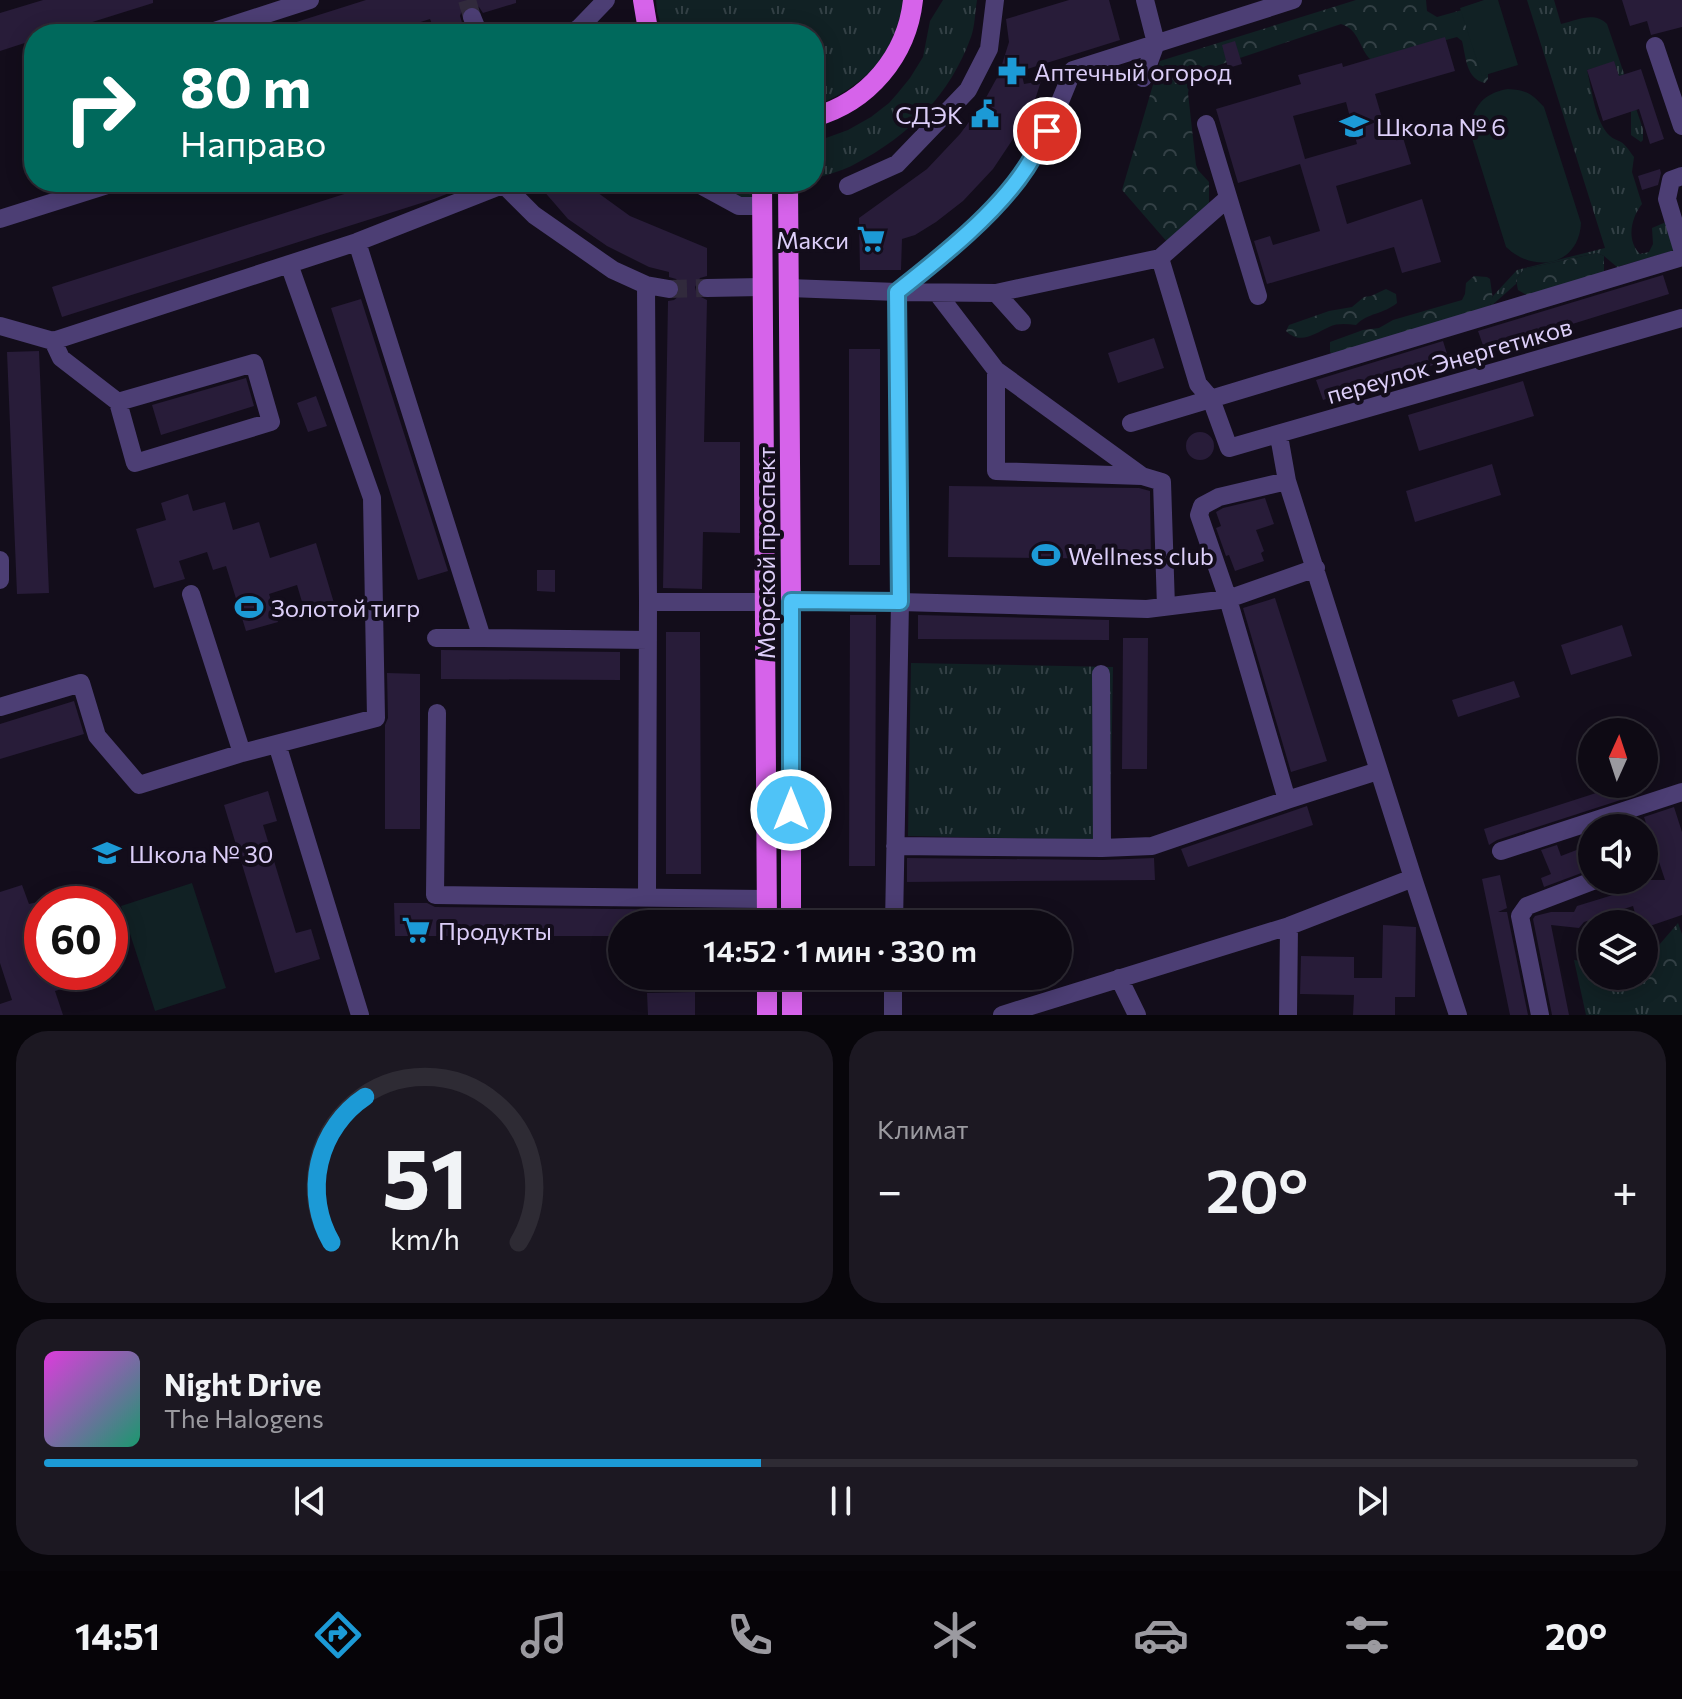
<!DOCTYPE html>
<html lang="ru">
<head>
<meta charset="utf-8">
<style>
	body { margin:0; font-family:Commissioner,sans-serif; background:#1c1822; color:#f1f3f6; height:100vh; display:flex; flex-direction:column; font-size:30px; white-space:nowrap }
	* { box-sizing:border-box; margin:0 }
	p { font-size:26px; color:#9b9aa0 }
	.icon { flex:none; width:44px; height:44px; fill:none; stroke:currentColor; stroke-width:2; stroke-linecap:round; stroke-linejoin:round }
	.map { position:relative; height:1015px; overflow:hidden }
	.side { display:flex; flex-direction:column; gap:16px; padding:16px; background:#08060b; flex:1 }
	.side>* { flex:none }
	.guide { position:absolute; left:24px; top:24px; width:800px; height:168px; border-radius:32px; box-shadow:0 4px 20px #0003,0 0 0 2px #2e2b34; background:#00695c; color:#fff; overflow:hidden }
	.needle { width:52px; rotate:3deg }
	.buttons { position:absolute; left:1578px; top:718px; display:grid; gap:16px }
	.buttons a { display:grid; place-items:center; width:80px; height:80px; border-radius:50%; background:#0e0a14; box-shadow:0 4px 20px #0003,0 0 0 2px #2e2b34; font-size:40px }
	.speed { position:absolute; left:24px; top:886px; display:flex; gap:16px; font-size:40px; font-weight:700; text-align:center }
	.speed>* { display:grid; place-content:center; width:104px; height:104px; border-radius:50%; background:#0e0a14; box-shadow:0 4px 20px #0003,0 0 0 2px #2e2b34; line-height:1 }
	.speed .limit { border:12px solid #d22; background:#fff; color:#111 }
	.pin { position:absolute; display:grid; place-items:center; width:68px; height:68px; color:#fff; margin:-34px; border:4px solid #fff; border-radius:50%; box-shadow:0 2px 8px #0007 }
	.me { position:absolute; width:88px; margin:-44px; rotate:0deg; stroke-linejoin:round; filter:drop-shadow(0 0 6px #0008) }
	.turn { display:flex; align-items:center; gap:28px; height:168px; padding:0 24px; font-size:36px }
	.turn .icon { width:104px; height:104px; stroke-width:2.5 }
	.turn b { display:block; font-size:56px; line-height:68px }
	.big { font-size:60px; font-weight:600; line-height:1.1 }
	.side .card { flex:1; display:flex; flex-direction:column; justify-content:center; gap:12px; min-width:0; padding:0 28px; border-radius:32px; background:#1c1822 }
	.side .dial { align-items:center; gap:0 }
	.dial svg { height:208px; overflow:visible; fill:none; stroke:#2e2b34; stroke-width:7; stroke-linecap:round; text-anchor:middle }
	.dial text { fill:#f1f3f6; stroke:none }
	.song { display:flex; align-items:center; gap:24px }
	.cover { width:96px; height:96px; border-radius:12px; background:linear-gradient(135deg,hsl(300 70% 55%),hsl(160 70% 35%)) }
	.played { height:8px; border-radius:4px; background:linear-gradient(90deg,#1c9ad6 45%,#2e2b34 45%) }
	.keys { display:flex; justify-content:space-around; direction:ltr }
	.heat { display:flex; justify-content:space-between; align-items:center; font-size:44px; direction:ltr }
	.side .tiles { flex:1; display:grid; gap:16px; grid-template-columns:1fr 1fr }
	.card:last-child { grid-column:span 2 }
	.trip { position:absolute; left:608px; top:910px; width:464px; height:80px; border-radius:40px; background:#0e0a14; box-shadow:0 4px 20px #0003,0 0 0 2px #2e2b34; font-weight:600; line-height:80px; text-align:center }
	.dock { display:flex; height:128px; justify-content:space-around; align-items:center; background:#060408; color:#9b9aa0 }
	.dock .icon { width:56px; height:56px }
	.dock .current { color:#1c9ad6 }
	.dock b { font-size:36px; color:#f1f3f6 }
	.map>svg:first-child { display:block }
	.grass { fill:url(#grass-tufts) }
	.forest { fill:url(#forest-crowns) }
	.pitch { fill:#112124 }
	.building { fill:#281c39; fill-rule:evenodd }
	.lines { fill:none; stroke-linecap:round; stroke-linejoin:round }
	.minor-tunnel { stroke:#312a3c; stroke-width:18; stroke-dasharray:18 9; stroke-linecap:butt }
	.minor { stroke:#4c3e74; stroke-width:18 }
	.major { stroke:#d663ea; stroke-width:20 }
	.route-casing { stroke:#337fa1; stroke-width:20 }
	.route { stroke:#4fc3f7; stroke-width:14 }
	.labels { text-anchor:middle; dominant-baseline:central; stroke-width:8; stroke-linejoin:round; paint-order:stroke }
	.poi-label { font-size:24px; fill:#dccef8; stroke:#130d1b; text-anchor:start }
	.street-label { font-size:24px; fill:#dccef8; stroke:#130d1b }
</style>
</head>
<body>
<div class="map">
<svg width="1682" height="1015" viewBox="0 0 1682 1015">
	<defs>
		<pattern id="grass-tufts" width="24" height="20" patternUnits="userSpaceOnUse" patternTransform="scale(2)"><rect width="24" height="20" fill="#112124"/><path d="M3 7l-1-3M5 7V3M7 7l1-3M15 17l-1-3M17 17v-4M19 17l1-3" fill="none" stroke="#334045"/></pattern>
		<pattern id="forest-crowns" width="20" height="18" patternUnits="userSpaceOnUse" patternTransform="scale(2)"><rect width="20" height="18" fill="#112124"/><path d="M2 6a3 3 0 1 1 6 0M12 15a3 3 0 1 1 6 0" fill="none" stroke="#334045"/></pattern>
	</defs>
	<rect width="100%" height="100%" fill="#130d1b"/>
	<path class="grass" d="M 656,0 L 904,0 C 895,55 865,87 814,106 L 814,34 L 664,34 L 657,12 Z
		M 943,0 L 977,0 C 975,12 975,26 971,37 C 950,95 909,136 855,164 C 843,171 828,174 814,179 L 814,146 L 826,138 L 848,130 L 871,117 L 889,103 L 897,94 L 910,78 L 923,57 L 930,21 Z
		M 1527,0 L 1554,0 L 1561,24 C 1578,20 1594,11 1607,24 L 1643,129 L 1643,140 L 1641,142 L 1631,135 L 1631,112 L 1614,62 L 1587,70 C 1592,90 1595,122 1610,136 C 1613,139 1618,140 1621,142 C 1626,145 1630,152 1634,157 L 1632,172 L 1642,204 C 1631,218 1626,240 1640,254 L 1649,252 L 1653,244 L 1652,228 L 1666,222 L 1682,248 L 1617,267 L 1604,256 L 1597,253 L 1524,269 L 1516,280 L 1516,284 L 1490,307 L 1493,296 L 1517,270 L 1605,248 Z
		M 729,182 L 756,182 L 753,197 L 743,202 L 731,195 Z
		M 911,663 L 1113,667 L 1110,840 L 908,836 Z
		M 1574,960 L 1592,963 L 1592,976 L 1639,976 L 1682,988 L 1680,1015 L 1586,1015 Z"/>
	<path class="forest" d="M 1356,0 L 1426,0 L 1427,11 L 1437,17 L 1462,10 L 1488,73 L 1488,79 L 1485,83 C 1466,79 1466,57 1462,41 L 1457,37 L 1371,60 C 1359,49 1360,30 1341,24 L 1201,71 L 1191,77 L 1188,93 L 1196,165 L 1198,170 L 1209,182 L 1209,203 L 1168,243 L 1122,190 L 1160,61 Z
		M 1597,253 L 1604,256 L 1604,272 L 1528,296 L 1518,290 L 1516,280 L 1524,269 Z
		M 1474,276 L 1487,277 L 1490,279 L 1493,300 L 1487,310 L 1332,354 L 1330,352 L 1330,342 L 1363,330 L 1379,328 L 1393,320 L 1462,300 L 1465,294 L 1466,283 Z
		M 1386,289 L 1396,294 L 1397,303 C 1384,314 1367,313 1356,325 C 1347,324 1337,323 1329,327 C 1314,334 1300,345 1286,331 L 1289,325 L 1329,311 L 1352,307 L 1364,297 L 1371,296 Z
		M 1678,923 L 1682,934 L 1682,1015 L 1656,1015 L 1641,997 L 1644,976 L 1644,949 L 1659,945 Z"/>
	<path class="pitch" d="M 1484,0 L 1498,0 L 1518,65 L 1482,76 L 1460,8 Z
		M 1508,89 C 1527,90 1532,94 1544,107 L 1581,223 C 1579,266 1534,274 1506,247 L 1470,132 C 1472,107 1483,93 1508,89 Z
		M 192,883 L 226,988 L 155,1011 L 121,906 Z"/>
	<path class="building" d="M 43,0 L 153,0 L 153,3 L 54,34 L 34,34 L 34,40 L 0,51 L 0,13 Z
		M 366,0 L 516,0 L 516,3 L 483,13 L 479,7 L 473,5 L 467,6 L 462,10 L 460,16 L 464,29 L 449,34 L 436,34 L 430,19 L 383,34 L 269,34 L 268,31 Z
		M 1069,0 L 1109,0 L 1120,40 L 1021,71 L 1024,84 L 1041,81 L 1035,100 L 1017,133 L 993,169 L 963,201 L 936,222 L 915,235 L 902,239 L 901,270 L 860,270 L 859,218 L 927,169 L 960,134 L 983,103 L 999,74 L 1009,42 L 1006,19 Z
		M 1622,0 L 1682,0 L 1682,27 L 1651,35 L 1647,21 L 1630,26 Z
		M 1445,37 L 1455,71 L 1375,94 L 1387,135 L 1401,131 L 1411,164 L 1336,186 L 1347,224 L 1422,199 L 1441,262 L 1402,273 L 1394,247 L 1267,284 L 1254,241 L 1270,236 L 1273,245 L 1320,231 L 1300,164 L 1238,183 L 1216,109 L 1301,84 L 1298,75 L 1342,63 L 1343,67 ZM 1346,102 L 1357,144 L 1305,159 L 1293,116 Z
		M 1235,41 L 1242,64 L 1228,68 L 1222,45 Z
		M 1614,61 L 1619,76 L 1641,69 L 1664,139 L 1650,144 L 1639,109 L 1603,121 L 1587,70 Z
		M 1660,169 L 1661,173 L 1658,185 L 1642,190 L 1638,176 Z
		M 382,182 L 477,182 L 434,199 L 62,317 L 52,287 Z
		M 536,182 L 583,182 L 630,216 L 707,248 L 707,276 L 700,278 L 695,287 L 697,295 L 707,300 L 704,442 L 740,442 L 740,533 L 703,532 L 702,589 L 663,588 L 668,301 L 674,300 L 679,296 L 681,290 L 680,284 L 676,279 L 669,277 L 669,272 L 649,267 L 607,246 L 568,219 Z
		M 1663,275 L 1669,294 L 1485,351 L 1478,331 Z
		M 361,299 L 448,571 L 418,580 L 331,308 Z
		M 1154,338 L 1164,368 L 1118,383 L 1108,353 Z
		M 1443,341 L 1449,360 L 1323,400 L 1316,380 Z
		M 849,349 L 880,349 L 880,565 L 849,565 Z
		M 39,351 L 49,593 L 17,594 L 7,352 Z
		M 246,378 L 254,406 L 161,435 L 152,405 Z
		M 1523,381 L 1534,416 L 1419,451 L 1408,415 Z
		M 316,396 L 327,426 L 308,432 L 297,403 Z
		M1186 446a14 14 0 1 1 28 0a14 14 0 1 1-28 0Z
		M 1492,464 L 1501,495 L 1415,522 L 1406,491 Z
		M 949,486 L 1139,488 L 1150,491 L 1151,559 L 948,557 Z
		M 188,494 L 193,511 L 225,502 L 233,530 L 259,522 L 270,558 L 316,543 L 334,603 L 305,612 L 297,585 L 269,594 L 278,622 L 246,631 L 226,566 L 213,570 L 207,552 L 179,561 L 185,579 L 154,588 L 136,529 L 166,520 L 161,503 Z
		M 1265,498 L 1274,524 L 1256,530 L 1264,551 L 1261,553 L 1264,561 L 1235,571 L 1229,555 L 1226,556 L 1216,528 L 1221,526 L 1216,512 L 1223,508 Z
		M 537,570 L 555,570 L 555,592 L 537,591 Z
		M 1275,598 L 1327,761 L 1291,772 L 1243,608 Z
		M 850,615 L 876,615 L 875,866 L 849,866 Z
		M 918,615 L 1109,620 L 1109,640 L 918,639 Z
		M 1622,625 L 1632,656 L 1571,675 L 1561,645 Z
		M 666,632 L 700,632 L 701,874 L 666,874 Z
		M 1123,638 L 1148,638 L 1147,769 L 1122,769 Z
		M 441,650 L 620,652 L 620,680 L 441,679 Z
		M 387,673 L 420,674 L 420,829 L 385,829 L 385,725 L 388,718 Z
		M 1514,681 L 1520,697 L 1458,717 L 1452,700 Z
		M 74,701 L 84,734 L 0,759 L 0,724 Z
		M 1624,784 L 1632,784 L 1636,795 L 1497,840 L 1489,845 L 1484,829 Z
		M 268,791 L 277,821 L 263,825 L 296,933 L 311,929 L 320,959 L 275,973 L 224,805 Z
		M 1307,806 L 1313,825 L 1188,867 L 1181,849 Z
		M 1674,807 L 1682,832 L 1682,915 L 1644,928 L 1644,924 L 1638,924 L 1633,906 L 1584,922 L 1579,928 L 1551,925 L 1569,1015 L 1552,1015 L 1533,919 L 1535,916 L 1551,912 L 1574,912 L 1577,906 L 1629,890 L 1625,880 L 1665,880 L 1644,817 Z
		M 1592,844 L 1592,869 L 1544,887 L 1541,878 L 1551,874 L 1541,850 L 1557,845 L 1561,856 Z
		M 907,858 L 1102,860 L 1154,858 L 1155,880 L 907,882 Z
		M 1500,875 L 1507,908 L 1498,912 L 1507,912 L 1528,1015 L 1510,1015 L 1482,879 Z
		M 22,885 L 29,904 L 42,901 L 42,972 L 67,972 L 71,986 L 55,991 L 63,1015 L 0,1015 L 0,1004 L 12,1000 L 0,963 L 0,892 Z
		M 394,903 L 427,903 L 435,907 L 703,910 L 703,924 L 622,924 L 622,936 L 395,936 Z
		M 1383,925 L 1416,927 L 1415,997 L 1395,997 L 1395,1015 L 1353,1015 L 1354,995 L 1300,994 L 1301,956 L 1354,957 L 1354,978 L 1382,978 Z
		M 695,992 L 695,1015 L 648,1015 L 647,993 Z"/>
	<g class="lines">
		<path class="minor-tunnel" d="M 467,0 L 472,17
			M 669,289 L 707,288"/>
		<path class="minor" d="M 472,17 L 479,34
			M 205,34 L 310,0
			M 570,34 L 580,27 L 606,0
			M 1655,46 L 1682,126
			M 1143,78 L 1156,43 L 1145,0
			M 1206,124 L 1258,296
			M 1682,176 L 1671,180 L 1667,199 L 1682,249
			M 501,182 L 534,215 L 613,270 L 646,285 L 669,289
			M 695,182 L 739,206 L 762,206
			M 848,186 L 897,164 L 968,90 L 989,49 L 995,0
			M 0,219 L 117,182
			M 357,242 L 482,638 L 436,638
			M 1160,258 L 1228,198
			M 646,285 L 648,602 L 647,897
			M 707,288 L 762,287
			M 789,288 L 897,292 L 996,293 L 1160,258 L 1198,384 L 1211,399 L 1229,448 L 1682,318
			M 937,293 L 996,370 L 996,471 L 1142,476 L 1162,482 L 1166,607
			M 996,293 L 1022,322
			M 0,326 L 53,341 L 357,242 L 502,185
			M 53,341 L 61,358 L 118,402 L 254,363 L 271,422 L 135,463 L 118,402
			M 996,370 L 1142,476
			M 1131,423 L 1682,257
			M 0,560 L 0,580
			M 191,594 L 242,753
			M 791,601 L 900,602 L 1147,609 L 1228,599 L 1316,568
			M 648,602 L 764,602
			M 482,638 L 648,640
			M 0,707 L 81,683 L 97,736 L 139,785 L 242,753 L 376,718 L 372,498 L 289,264
			M 437,713 L 435,895 L 767,899
			M 277,744 L 360,1015
			M 1287,800 L 1378,771
			M 895,846 L 1102,848 L 1101,674
			M 1102,848 L 1152,846 L 1287,800 L 1228,599 L 1199,515 L 1202,506 L 1219,497 L 1287,481
			M 1501,851 L 1682,792
			M 1413,878 L 1458,1015
			M 894,924 L 900,602 L 897,292 C 941,256 993,217 1025,169 C 1046,139 1059,104 1073,70 L 1293,0
			M 1119,978 L 1137,1015
			M 893,1015 L 893,976
			M 1002,1015 L 1289,926 L 1413,878 L 1287,481 L 1279,436
			M 1288,1015 L 1289,926
			M 1540,1015 L 1520,916 L 1527,906 L 1595,880"/>
		<path class="major" d="M 643,0 L 647,24 L 651,34
			M 814,117 C 868,102 907,56 913,0
			M 762,182 L 767,924
			M 788,182 L 791,601 L 791,924
			M 767,976 L 767,1015
			M 792,976 L 792,1015"/>
	</g>
	<g class="lines">
		<defs>
			<path id="route" d="M 791,810 L 791,601 L 900,602 L 897,292 C 940,258 996,214 1026,168 C 1034,156 1040,143 1047,131"/>
		</defs>
		<use href="#route" class="route-casing"/>
		<use href="#route" class="route"/>
	</g>
	<defs>
		<symbol id="pharmacy-bare" viewBox="-9 -9 18 18"><path d="M-2-6h4v4h4v4h-4v4h-4v-4h-4v-4h4Z" fill="#1c9ad6" stroke="#130d1b" stroke-width="2.5" paint-order="stroke"/></symbol>
		<symbol id="civic-bare" viewBox="-9 -9 18 18"><path d="M-.6-6.5H3V-4.5H.6V-3L4-1V1h2V6H-6V1h2V-1L-.6-3ZM-1.2 2.5V6h2.4V2.5Z" fill="#1c9ad6" stroke="#130d1b" stroke-width="2.5" paint-order="stroke"/></symbol>
		<symbol id="school-bare" viewBox="-9 -9 18 18"><path d="M0-5L7-2L0 1L-7-2ZM-4 1L0 2.5L4 1V4Q0 6-4 4Z" fill="#1c9ad6" stroke="#130d1b" stroke-width="2.5" paint-order="stroke"/></symbol>
		<symbol id="supermarket-bare" viewBox="-9 -9 18 18"><path d="M-6-5.5h2.5l.6 2H6L4.5 2H-2.5L-4.4-4H-6ZM-1.5 3.2a1.3 1.3 0 1 0 .1 0ZM3 3.2a1.3 1.3 0 1 0 .1 0Z" fill="#1c9ad6" stroke="#130d1b" stroke-width="2.5" paint-order="stroke"/></symbol>
		<symbol id="stadium-bare" viewBox="-9 -9 18 18"><path d="M0-5a6.5 5 0 1 0 0 10a6.5 5 0 1 0 0-10ZM-3.5-1.8h7v3.6h-7Z" fill="#1c9ad6" stroke="#130d1b" stroke-width="2.5" paint-order="stroke"/></symbol>
	</defs>
	<g fill-rule="evenodd">
		<use href="#pharmacy-bare" x="992" y="51" width="40" height="40"/>
		<use href="#civic-bare" x="965" y="94" width="40" height="40"/>
		<use href="#school-bare" x="1334" y="106" width="40" height="40"/>
		<use href="#supermarket-bare" x="851" y="219" width="40" height="40"/>
		<use href="#stadium-bare" x="1026" y="535" width="40" height="40"/>
		<use href="#stadium-bare" x="229" y="587" width="40" height="40"/>
		<use href="#school-bare" x="87" y="833" width="40" height="40"/>
		<use href="#supermarket-bare" x="396" y="910" width="40" height="40"/>
	</g>
	<g class="labels">
		<g class="poi-label">
			<text x="1034" y="71">Аптечный огород</text>
			<text x="963" y="114" text-anchor="end">СДЭК</text>
			<text x="1376" y="126">Школа № 6</text>
			<text x="849" y="239" text-anchor="end">Макси</text>
			<text x="1068" y="555">Wellness club</text>
			<text x="271" y="607">Золотой тигр</text>
			<text x="129" y="853">Школа № 30</text>
			<text x="438" y="930">Продукты</text>
		</g>
		<g class="street-label">
			<text transform="translate(1449 360) rotate(-16)">переулок Энергетиков</text>
			<text transform="translate(765 553) rotate(-90)">Морской проспект</text>
		</g>
	</g>
</svg>
<div class="buttons">
<a><svg class="needle" viewBox="-14 -14 28 28"><path d="M0-13l5 13h-10z" fill="#e53935"/><path d="M0 13l5-13h-10z" fill="#9b9aa0"/></svg></a>
<a><svg class="icon" aria-label="sound" viewBox="0 0 24 24"><path d="M4 9h4l5-4v14l-5-4H4zM17 9q2 3 0 6"/></svg></a>
<a><svg class="icon" aria-label="layers" viewBox="0 0 24 24"><path d="M12 4l9 5-9 5-9-5zM3 14l9 5 9-5"/></svg></a>
</div>
<div class="speed"><div class="limit">60</div></div>
<div class="pin" style="left:1047px;top:131px;background:#d93025"><svg class="icon" aria-label="arrive" viewBox="0 0 24 24"><path d="M6 21V4h12l-3 4 3 4H6"/></svg></div>
<svg class="me" style="left:791px;top:810px" viewBox="-20 -20 40 40"><circle r="17" fill="#4fc3f7" stroke="#fff" stroke-width="3"/><path d="M0-11L8 9 0 5-8 9z" fill="#fff"/></svg>
<div class="trip">14:52 · 1 мин · 330 m</div>
<div class="guide">
<div class="turn"><svg class="icon" aria-label="right" viewBox="0 0 24 24"><path d="M7 20v-9h11M14 6l5 5-5 5"/></svg><div><b>80 m</b>Направо</div></div>
</div>
</div>
<section class="side">
<div class="tiles">
<div class="card dial"><svg viewBox="0 0 100 80">
<path d="M14 69A42 42 0 1 1 86 69"/>
<path d="M14 69A42 42 0 0 1 27 13" stroke="#1c9ad6"/>
<text x="50" y="56" font-size="32" font-weight="700">51</text>
<text x="50" y="72" font-size="11">km/h</text>
</svg></div>
<div class="card"><p>Климат</p>
<div class="heat"><a>−</a><b class="big">20°</b><a>+</a></div>
</div>
<div class="card">
<div class="song"><i class="cover"></i><div><b>Night Drive</b><p>The Halogens</p></div></div>
<div class="played"></div>
<div class="keys"><svg class="icon" aria-label="previous" viewBox="0 0 24 24"><path d="M18 5L8 12l10 7zM5 5v14"/></svg><svg class="icon" aria-label="pause" viewBox="0 0 24 24"><path d="M8 5v14M16 5v14"/></svg><svg class="icon" aria-label="next" viewBox="0 0 24 24"><path d="M6 5l10 7-10 7zM19 5v14"/></svg></div>
</div>
</div>
</section>
<nav class="dock">
<b>14:51</b>
<svg class="icon current" aria-label="directions" viewBox="0 0 24 24"><path d="M12 3l9 9-9 9-9-9zM9 14v-3h6M13 9l2 2-2 2"/></svg>
<svg class="icon" aria-label="music" viewBox="0 0 24 24"><path d="M9 18V5l10-2v13"/><circle cx="6" cy="18" r="3"/><circle cx="16" cy="16" r="3"/></svg>
<svg class="icon" aria-label="phone" viewBox="0 0 24 24"><path d="M5 4h4l2 5-3 2q2 4 5 5l2-3 5 2v4C11 20 4 13 5 4z"/></svg>
<svg class="icon" aria-label="climate" viewBox="0 0 24 24"><path d="M12 3v18M4 7l16 10M4 17L20 7"/></svg>
<svg class="icon" aria-label="car" viewBox="0 0 24 24"><path d="M5 17H2v-5l4-1 3-4h7l3 4 3 1v5h-3M9 17h6M6 11h13"/><circle cx="7" cy="17" r="2"/><circle cx="17" cy="17" r="2"/></svg>
<svg class="icon" aria-label="filters" viewBox="0 0 24 24"><path d="M4 7h16M4 17h16"/><circle cx="9" cy="7" r="2"/><circle cx="15" cy="17" r="2"/></svg>
<b>20°</b>
</nav>
</body>
</html>
